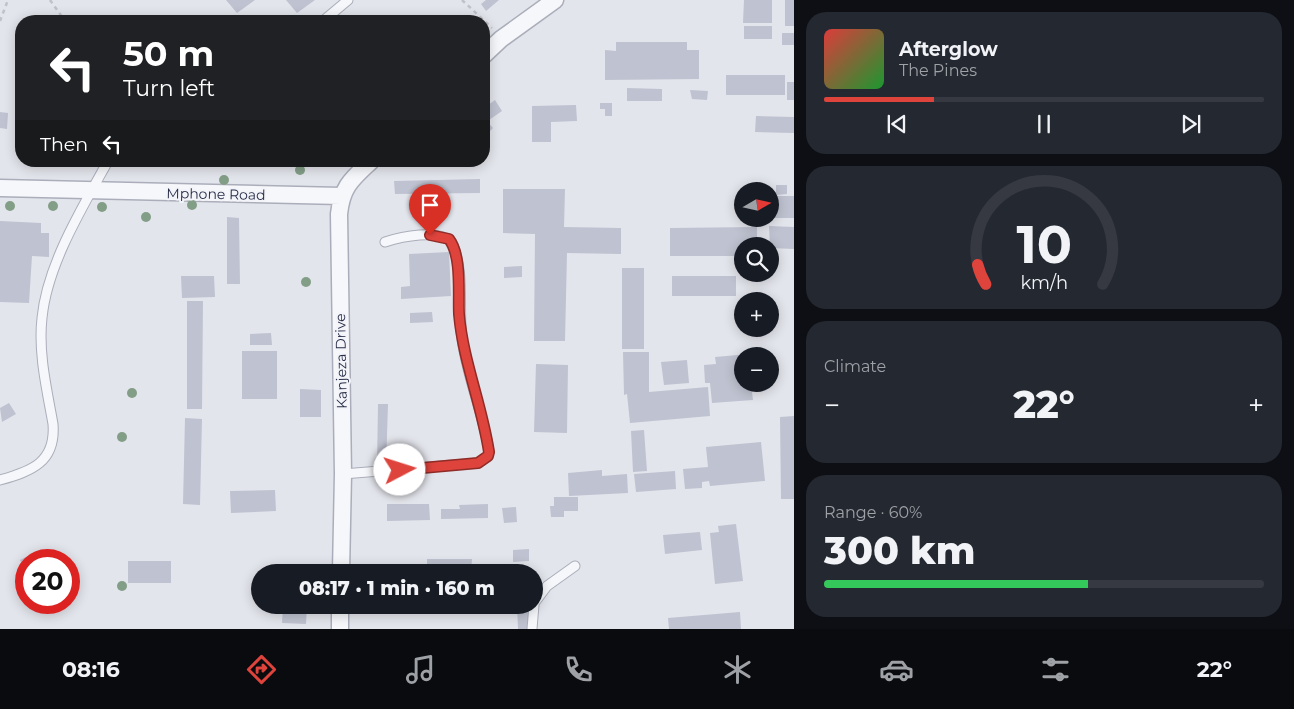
<!DOCTYPE html>
<html lang="en">
<head>
<meta charset="utf-8">
<style>
	body { margin:0; font-family:Montserrat,sans-serif; background:#242831; color:#f1f3f6; height:100vh; display:flex; flex-direction:column; font-size:19px; white-space:nowrap }
	* { box-sizing:border-box; margin:0 }
	p { font-size:16px; color:#9ea1a6 }
	.icon { flex:none; width:28px; height:28px; fill:none; stroke:currentColor; stroke-width:2; stroke-linecap:round; stroke-linejoin:round }
	.map { position:relative; flex:1; overflow:hidden }
	.sheet { display:flex; flex-direction:column; gap:12px; padding:12px; background:#0d0f14; width:500px }
	.sheet>* { flex:none }
	.banner { position:absolute; left:15px; top:15px; width:475px; height:152px; border-radius:20px; box-shadow:0 2px 12px #0003; background:#202124; color:#fff; overflow:hidden }
	.needle { width:32px; rotate:81deg }
	.tools { position:absolute; left:734px; top:182px; display:grid; gap:10px }
	.tools a { display:grid; place-items:center; width:45px; height:45px; border-radius:50%; background:#171b24; box-shadow:0 2px 12px #0003; font-size:25px }
	.speed { position:absolute; left:15px; top:549px; display:flex; gap:10px; font-size:25px; font-weight:700; text-align:center }
	.speed>* { display:grid; place-content:center; width:65px; height:65px; border-radius:50%; background:#171b24; box-shadow:0 2px 12px #0003; line-height:1 }
	.speed .limit { border:8px solid #d22; background:#fff; color:#111 }
	.pin { position:absolute; display:grid; place-items:center; width:42px; height:42px; color:#fff; margin:-51px -21px; border-radius:50% 50% 50% 0; rotate:-45deg; box-shadow:0 0 5px #0007 }
	.pin .icon { rotate:45deg }
	.me { position:absolute; width:55px; margin:-28px; rotate:85deg; stroke-linejoin:round; filter:drop-shadow(0 0 4px #0008) }
	.turn { display:flex; align-items:center; gap:18px; height:105px; padding:0 25px; font-size:22px }
	.turn .icon { width:65px; height:65px; stroke-width:2.5 }
	.turn b { display:block; font-size:35px; line-height:42px }
	.then { display:flex; align-items:center; height:48px; padding:0 25px; background:#0003; gap:10px; font-size:19px }
	.big { font-size:38px; font-weight:800; line-height:1.1 }
	.sheet .card { flex:1; display:flex; flex-direction:column; justify-content:center; gap:8px; min-width:0; padding:0 18px; border-radius:20px; background:#242831 }
	.sheet .dial { align-items:center; gap:0 }
	.dial svg { height:130px; overflow:visible; fill:none; stroke:#363941; stroke-width:7; stroke-linecap:round; text-anchor:middle }
	.dial text { fill:#f1f3f6; stroke:none }
	.song { display:flex; align-items:center; gap:15px }
	.cover { width:60px; height:60px; border-radius:8px; background:linear-gradient(135deg,hsl(0 70% 55%),hsl(130 70% 35%)) }
	.played { height:5px; border-radius:2px; background:linear-gradient(90deg,#de433c 25%,#363941 25%) }
	.keys { display:flex; justify-content:space-around; direction:ltr }
	.heat { display:flex; justify-content:space-between; align-items:center; font-size:28px; direction:ltr }
	.charge { height:8px; border-radius:4px; background:linear-gradient(90deg,#34c759 60%,#363941 0) }
	.trip { position:absolute; left:251px; top:564px; width:292px; height:50px; border-radius:25px; background:#171b24; box-shadow:0 2px 12px #0003; font-weight:800; line-height:50px; text-align:center }
	.dock { display:flex; height:80px; justify-content:space-around; align-items:center; background:#090b0e; color:#9ea1a6 }
	.dock .icon { width:35px; height:35px }
	.dock .current { color:#de433c }
	.dock b { font-size:22px; color:#f1f3f6 }
	main { display:flex; flex:1; min-height:0 }
	.map>svg:first-child { display:block }
	.building { fill:#bfc2d0 }
	.lines { fill:none; stroke-linecap:round; stroke-linejoin:round }
	.service-casing { stroke:#abaeba; stroke-width:11 }
	.minor-casing { stroke:#abaeba; stroke-width:19 }
	.path { stroke:#c0c2cb; stroke-width:2.5; stroke-dasharray:4 4; stroke-linecap:butt }
	.service { stroke:#f6f7fa; stroke-width:9 }
	.minor { stroke:#f6f7fa; stroke-width:16 }
	.tree { fill:#839e87 }
	.route-casing { stroke:#902c27; stroke-width:12 }
	.route { stroke:#de433c; stroke-width:9 }
	.labels { text-anchor:middle; dominant-baseline:central; stroke-width:4; stroke-linejoin:round; paint-order:stroke }
	.street-label { font-size:14px; fill:#282d47; stroke:#f3f4f9 }
</style>
</head>
<body>
<main>
<div class="map">
<svg width="794" height="629" viewBox="0 0 794 629">
	<rect width="100%" height="100%" fill="#e3e5ec"/>
	<path class="building" d="M 226,0 L 255,0 L 237,13 Z
		M 286,0 L 315,0 L 297,13 Z
		M 486,0 L 499,0 L 486,11 L 481,4 Z
		M 744,0 L 772,0 L 772,23 L 743,23 Z
		M 785,0 L 794,0 L 794,26 L 785,26 Z
		M 744,26 L 772,26 L 772,39 L 744,39 Z
		M 782,33 L 794,33 L 794,45 L 782,45 Z
		M 616,42 L 687,42 L 687,50 L 699,50 L 699,79 L 605,80 L 605,50 L 616,51 Z
		M 726,75 L 785,75 L 785,95 L 726,95 Z
		M 787,82 L 794,82 L 794,100 L 787,100 Z
		M 627,88 L 662,89 L 662,101 L 627,101 Z
		M 690,90 L 708,91 L 707,100 L 692,99 Z
		M 495,100 L 502,111 L 489,120 L 484,108 Z
		M 600,103 L 612,103 L 612,116 L 605,116 L 605,109 L 600,109 Z
		M 576,105 L 577,121 L 551,122 L 551,142 L 532,142 L 532,106 Z
		M 0,112 L 8,113 L 7,129 L 0,128 Z
		M 756,116 L 794,117 L 794,133 L 755,132 Z
		M 484,118 L 493,128 L 484,137 Z
		M 480,179 L 480,193 L 395,194 L 394,181 Z
		M 776,185 L 787,185 L 787,194 L 776,195 Z
		M 503,189 L 565,189 L 564,227 L 621,228 L 621,254 L 567,253 L 565,341 L 534,341 L 535,234 L 503,233 Z
		M 770,196 L 794,196 L 794,218 L 770,218 Z
		M 227,217 L 239,218 L 240,284 L 227,284 Z
		M 0,221 L 41,223 L 41,233 L 49,233 L 49,257 L 32,256 L 29,303 L 0,302 Z
		M 769,226 L 794,227 L 794,249 L 770,248 Z
		M 757,227 L 757,246 L 742,246 L 742,256 L 670,256 L 670,228 Z
		M 449,252 L 451,296 L 401,299 L 401,287 L 410,286 L 409,254 Z
		M 522,266 L 522,277 L 504,278 L 504,267 Z
		M 622,268 L 644,268 L 644,349 L 622,349 Z
		M 181,276 L 214,276 L 215,297 L 182,298 Z
		M 672,276 L 736,276 L 736,296 L 672,296 Z
		M 187,301 L 203,301 L 202,409 L 187,409 Z
		M 432,312 L 433,322 L 410,323 L 410,313 Z
		M 271,333 L 272,345 L 250,345 L 250,334 Z
		M 242,351 L 277,351 L 277,399 L 242,399 Z
		M 623,352 L 649,352 L 649,392 L 708,387 L 710,416 L 630,423 L 627,394 L 624,395 Z
		M 749,354 L 749,356 L 742,356 L 742,384 L 751,384 L 753,400 L 712,403 L 710,383 L 705,383 L 704,365 L 716,364 L 715,357 Z
		M 687,360 L 689,383 L 664,385 L 661,362 Z
		M 536,364 L 568,365 L 567,433 L 534,432 Z
		M 300,389 L 321,390 L 321,417 L 300,417 Z
		M 9,403 L 16,414 L 2,422 L 0,408 Z
		M 378,404 L 388,404 L 386,466 L 377,465 Z
		M 794,416 L 794,499 L 781,499 L 780,417 Z
		M 185,418 L 202,419 L 200,505 L 183,504 Z
		M 644,430 L 647,471 L 633,472 L 631,431 Z
		M 761,442 L 765,481 L 710,486 L 709,481 L 702,482 L 702,488 L 685,489 L 683,469 L 708,467 L 706,447 Z
		M 602,470 L 602,476 L 627,474 L 628,493 L 569,496 L 568,473 Z
		M 675,471 L 676,489 L 636,492 L 634,474 Z
		M 275,490 L 276,511 L 231,513 L 230,491 Z
		M 554,497 L 578,497 L 578,511 L 564,511 L 564,517 L 551,517 L 550,506 L 554,506 Z
		M 387,504 L 429,504 L 430,520 L 387,521 Z
		M 488,504 L 488,518 L 441,519 L 441,509 L 460,509 L 459,505 Z
		M 516,507 L 517,522 L 504,523 L 502,508 Z
		M 736,524 L 743,581 L 715,584 L 710,533 L 719,532 L 718,526 Z
		M 700,532 L 702,550 L 665,554 L 663,535 Z
		M 529,549 L 529,561 L 513,562 L 513,550 Z
		M 32,554 L 35,560 L 26,560 L 26,572 L 20,560 Z
		M 427,559 L 472,559 L 471,572 L 427,572 Z
		M 128,561 L 171,561 L 171,583 L 128,583 Z
		M 283,605 L 307,605 L 306,624 L 282,623 Z
		M 517,605 L 528,605 L 529,629 L 518,629 Z
		M 740,612 L 741,629 L 669,629 L 668,618 Z"/>
	<g class="lines">
		<defs>
			<path id="service" d="M 323,21 L 348,0
				M 343,474 L 478,463 L 488,456 L 489,451 C 483,413 467,377 462,339 C 458,309 465,270 452,243 C 440,228 400,237 385,242
				M 0,480 C 32,471 56,462 53,424 C 47,390 38,353 42,318 C 47,265 82,208 108,161
				M 535,602 L 547,586 L 575,566
				M 532,629 L 534,605"/>
			<path id="minor" d="M 484,55 L 501,39 L 555,0
				M 0,188 L 341,196
				M 341,572 L 343,474 L 339,214 C 342,186 352,179 371,161
				M 340,605 L 340,629"/>
		</defs>
		<use href="#service" class="service-casing"/>
		<use href="#minor" class="minor-casing"/>
		<path class="path" d="M 50,0 L 65,21
			M 462,0 L 492,28
			M 0,21 L 8,0"/>
		<use href="#service" class="service"/>
		<use href="#minor" class="minor"/>
	</g>
	<g class="tree">
		<circle cx="300" cy="170" r="5"/>
		<circle cx="224" cy="180" r="5"/>
		<circle cx="192" cy="205" r="5"/>
		<circle cx="10" cy="206" r="5"/>
		<circle cx="53" cy="206" r="5"/>
		<circle cx="102" cy="207" r="5"/>
		<circle cx="146" cy="217" r="5"/>
		<circle cx="306" cy="282" r="5"/>
		<circle cx="132" cy="393" r="5"/>
		<circle cx="122" cy="437" r="5"/>
		<circle cx="122" cy="586" r="5"/>
	</g>
	<g class="lines">
		<defs>
			<path id="route" d="M 400,470 L 478,463 L 488,456 L 489,452 C 482,405 463,361 459,314 C 458,293 462,256 449,239 L 430,235"/>
		</defs>
		<use href="#route" class="route-casing"/>
		<use href="#route" class="route"/>
	</g>
	<g class="labels">
		<g class="street-label">
			<text transform="translate(216 194) rotate(1)">Mphone Road</text>
			<text transform="translate(341 361) rotate(-91)">Kanjeza Drive</text>
		</g>
	</g>
</svg>
<div class="tools">
<a><svg class="needle" viewBox="-14 -14 28 28"><path d="M0-13l5 13h-10z" fill="#e53935"/><path d="M0 13l5-13h-10z" fill="#9ea1a6"/></svg></a>
<a><svg class="icon" aria-label="search" viewBox="0 0 24 24"><circle cx="10" cy="10" r="6"/><path d="M15 15l6 6"/></svg></a>
<a>+</a>
<a>−</a>
</div>
<div class="speed"><div class="limit">20</div></div>
<div class="pin" style="left:430px;top:235px;background:#d93025"><svg class="icon" aria-label="arrive" viewBox="0 0 24 24"><path d="M6 21V4h12l-3 4 3 4H6"/></svg></div>
<svg class="me" style="left:400px;top:470px" viewBox="-20 -20 40 40"><circle r="19" fill="#fff"/><path d="M0-13L10 11 0 6-10 11z" fill="#de433c"/></svg>
<div class="trip">08:17 · 1 min · 160 m</div>
<div class="banner">
<div class="turn"><svg class="icon" aria-label="left" viewBox="0 0 24 24"><path d="M17 20v-9H6M10 6l-5 5 5 5"/></svg><div><b>50 m</b>Turn left</div></div>
<div class="then">Then<svg class="icon" aria-label="left" viewBox="0 0 24 24"><path d="M17 20v-9H6M10 6l-5 5 5 5"/></svg></div>
</div>
</div>
<section class="sheet">
<div class="card">
<div class="song"><i class="cover"></i><div><b>Afterglow</b><p>The Pines</p></div></div>
<div class="played"></div>
<div class="keys"><svg class="icon" aria-label="previous" viewBox="0 0 24 24"><path d="M18 5L8 12l10 7zM5 5v14"/></svg><svg class="icon" aria-label="pause" viewBox="0 0 24 24"><path d="M8 5v14M16 5v14"/></svg><svg class="icon" aria-label="next" viewBox="0 0 24 24"><path d="M6 5l10 7-10 7zM19 5v14"/></svg></div>
</div>
<div class="card dial"><svg viewBox="0 0 100 80">
<path d="M14 69A42 42 0 1 1 86 69"/>
<path d="M14 69A42 42 0 0 1 9 57" stroke="#de433c"/>
<text x="50" y="56" font-size="32" font-weight="700">10</text>
<text x="50" y="72" font-size="11">km/h</text>
</svg></div>
<div class="card"><p>Climate</p>
<div class="heat"><a>−</a><b class="big">22°</b><a>+</a></div>
</div>
<div class="card"><p>Range · 60%</p><b class="big">300 km</b><div class="charge"></div></div>
</section>
</main>
<nav class="dock">
<b>08:16</b>
<svg class="icon current" aria-label="directions" viewBox="0 0 24 24"><path d="M12 3l9 9-9 9-9-9zM9 14v-3h6M13 9l2 2-2 2"/></svg>
<svg class="icon" aria-label="music" viewBox="0 0 24 24"><path d="M9 18V5l10-2v13"/><circle cx="6" cy="18" r="3"/><circle cx="16" cy="16" r="3"/></svg>
<svg class="icon" aria-label="phone" viewBox="0 0 24 24"><path d="M5 4h4l2 5-3 2q2 4 5 5l2-3 5 2v4C11 20 4 13 5 4z"/></svg>
<svg class="icon" aria-label="climate" viewBox="0 0 24 24"><path d="M12 3v18M4 7l16 10M4 17L20 7"/></svg>
<svg class="icon" aria-label="car" viewBox="0 0 24 24"><path d="M5 17H2v-5l4-1 3-4h7l3 4 3 1v5h-3M9 17h6M6 11h13"/><circle cx="7" cy="17" r="2"/><circle cx="17" cy="17" r="2"/></svg>
<svg class="icon" aria-label="filters" viewBox="0 0 24 24"><path d="M4 7h16M4 17h16"/><circle cx="9" cy="7" r="2"/><circle cx="15" cy="17" r="2"/></svg>
<b>22°</b>
</nav>
</body>
</html>
